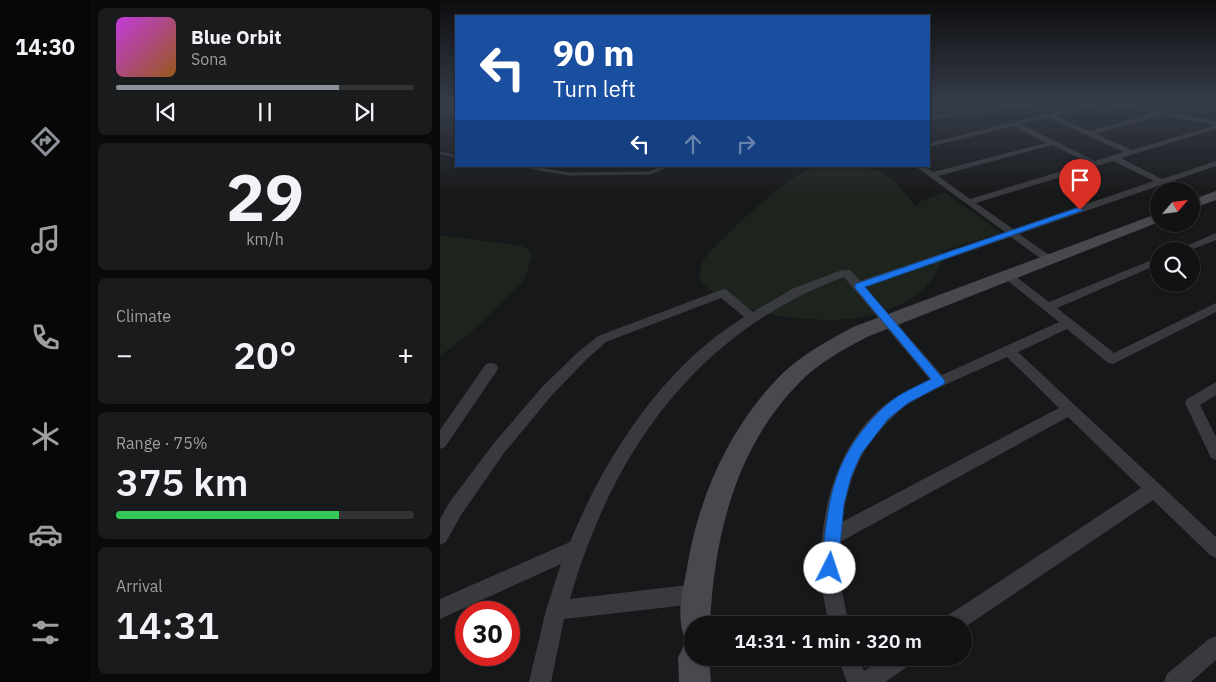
<!DOCTYPE html>
<html lang="en">
<head>
<meta charset="utf-8">
<style>
	body { margin:0; font-family:"IBM Plex Sans",sans-serif; background:#1a1b1c; color:#f1f3f6; height:100vh; display:flex; flex-direction:column; font-size:19px; white-space:nowrap }
	* { box-sizing:border-box; margin:0 }
	p { font-size:16px; color:#9c9ea0 }
	.icon { flex:none; width:28px; height:28px; fill:none; stroke:currentColor; stroke-width:2; stroke-linecap:round; stroke-linejoin:round }
	.map { position:relative; flex:1; overflow:hidden }
	.sheet { display:flex; flex-direction:column; gap:8px; padding:8px; background:#090a0a; width:350px }
	.sheet>* { flex:none }
	.hud { position:absolute; left:15px; top:15px; width:475px; height:152px; border-radius:0px; box-shadow:0 1px 4px #0004,0 0 0 1px #303233; background:#1a4fa0; color:#fff; overflow:hidden }
	.needle { width:32px; rotate:62deg }
	.tools { position:absolute; left:710px; top:182px; display:grid; gap:10px }
	.tools a { display:grid; place-items:center; width:50px; height:50px; border-radius:50%; background:#111213; box-shadow:0 1px 4px #0004,0 0 0 1px #303233; font-size:25px }
	.speed { position:absolute; left:15px; top:601px; display:flex; gap:10px; font-size:25px; font-weight:700; text-align:center }
	.speed>* { display:grid; place-content:center; width:65px; height:65px; border-radius:50%; background:#111213; box-shadow:0 1px 4px #0004,0 0 0 1px #303233; line-height:1 }
	.speed .limit { border:8px solid #d22; background:#fff; color:#111 }
	.pin { position:absolute; display:grid; place-items:center; width:42px; height:42px; color:#fff; margin:-51px -21px; border-radius:50% 50% 50% 0; rotate:-45deg; box-shadow:0 0 5px #0007 }
	.pin .icon { rotate:45deg }
	.me { position:absolute; width:55px; margin:-28px; rotate:4deg; stroke-linejoin:round; filter:drop-shadow(0 0 4px #0008) }
	.turn { display:flex; align-items:center; gap:18px; height:105px; padding:0 15px; font-size:22px }
	.turn .icon { width:65px; height:65px; stroke-width:2.5 }
	.turn b { display:block; font-size:35px; line-height:42px }
	.lanes { display:flex; align-items:center; height:48px; padding:0 15px; background:#0003; justify-content:center; gap:25px; direction:ltr }
	.lanes .off { opacity:.35 }
	.big { font-size:38px; font-weight:600; line-height:1.1 }
	.sheet .widget { flex:1; display:flex; flex-direction:column; justify-content:center; gap:8px; min-width:0; padding:0 18px; border-radius:8px; background:#1a1b1c }
	.sheet .dial { align-items:center; gap:0 }
	.dial b { font-size:65px; line-height:1 }
	.song { display:flex; align-items:center; gap:15px }
	.cover { width:60px; height:60px; border-radius:8px; background:linear-gradient(135deg,hsl(290 70% 55%),hsl(30 70% 35%)) }
	.played { height:5px; border-radius:2px; background:linear-gradient(90deg,#8c9099 75%,#303233 75%) }
	.keys { display:flex; justify-content:space-around; direction:ltr }
	.heat { display:flex; justify-content:space-between; align-items:center; font-size:28px; direction:ltr }
	.charge { height:8px; border-radius:4px; background:linear-gradient(90deg,#34c759 75%,#303233 0) }
	.trip { position:absolute; left:244px; top:616px; width:288px; height:50px; border-radius:25px; background:#111213; box-shadow:0 1px 4px #0004,0 0 0 1px #303233; font-weight:600; line-height:50px; text-align:center }
	main { display:flex; flex:1; min-height:0 }
	.tab-bar { display:flex; flex-direction:column; width:90px; justify-content:space-around; align-items:center; background:#070708; color:#9c9ea0 }
	.tab-bar .icon { width:35px; height:35px }
	.tab-bar .active { color:#8c9099 }
	.tab-bar b { font-size:22px; color:#f1f3f6 }
	.map>svg:first-child { display:block }
	.green { fill:#1d241e }
	.lines { fill:none; stroke-linecap:round; stroke-linejoin:round }
	.stream-far1 { stroke:#2e383d; stroke-width:2.5 }
	.stream { stroke:#2e383d; stroke-width:3 }
	.street { fill:#393a3e; fill-rule:evenodd }
	.secondary { fill:#47494e; fill-rule:evenodd }
	.route { fill:#1a73e8; stroke:#114b97 }
</style>
</head>
<body>
<main>
<nav class="tab-bar">
<b>14:30</b>
<svg class="icon active" aria-label="directions" viewBox="0 0 24 24"><path d="M12 3l9 9-9 9-9-9zM9 14v-3h6M13 9l2 2-2 2"/></svg>
<svg class="icon" aria-label="music" viewBox="0 0 24 24"><path d="M9 18V5l10-2v13"/><circle cx="6" cy="18" r="3"/><circle cx="16" cy="16" r="3"/></svg>
<svg class="icon" aria-label="phone" viewBox="0 0 24 24"><path d="M5 4h4l2 5-3 2q2 4 5 5l2-3 5 2v4C11 20 4 13 5 4z"/></svg>
<svg class="icon" aria-label="climate" viewBox="0 0 24 24"><path d="M12 3v18M4 7l16 10M4 17L20 7"/></svg>
<svg class="icon" aria-label="car" viewBox="0 0 24 24"><path d="M5 17H2v-5l4-1 3-4h7l3 4 3 1v5h-3M9 17h6M6 11h13"/><circle cx="7" cy="17" r="2"/><circle cx="17" cy="17" r="2"/></svg>
<svg class="icon" aria-label="filters" viewBox="0 0 24 24"><path d="M4 7h16M4 17h16"/><circle cx="9" cy="7" r="2"/><circle cx="15" cy="17" r="2"/></svg>
</nav>
<section class="sheet">
<div class="widget">
<div class="song"><i class="cover"></i><div><b>Blue Orbit</b><p>Sona</p></div></div>
<div class="played"></div>
<div class="keys"><svg class="icon" aria-label="previous" viewBox="0 0 24 24"><path d="M18 5L8 12l10 7zM5 5v14"/></svg><svg class="icon" aria-label="pause" viewBox="0 0 24 24"><path d="M8 5v14M16 5v14"/></svg><svg class="icon" aria-label="next" viewBox="0 0 24 24"><path d="M6 5l10 7-10 7zM19 5v14"/></svg></div>
</div>
<div class="widget dial"><b>29</b><p>km/h</p></div>
<div class="widget"><p>Climate</p>
<div class="heat"><a>−</a><b class="big">20°</b><a>+</a></div>
</div>
<div class="widget"><p>Range · 75%</p><b class="big">375 km</b><div class="charge"></div></div>
<div class="widget"><p>Arrival</p><b class="big">14:31</b></div>
</section>
<div class="map">
<svg width="776" height="682" viewBox="0 0 776 682">
	<rect width="100%" height="100%" fill="#171819"/>
	<path class="green" d="M 378,166 C 404,166 432,162 453,180 C 462,188 469,199 476,207 L 481,201 L 505,192 L 561,233 L 502,251 C 504,259 500,265 496,272 C 481,306 422,321 387,320 C 367,319 344,317 323,313 C 313,311 302,304 292,300 C 280,295 263,290 260,276 C 257,259 280,242 291,231 C 307,214 356,171 378,166 Z
		M 0,235 L 81,246 L 89,250 L 92,257 L 83,282 L 39,325 L 15,345 L 0,355 Z"/>
	<g class="lines">
		<path class="stream-far1" d="M 0,153 L 16,156
			M 82,166 L 106,170
			M 216,170 L 227,166"/>
		<path class="stream" d="M 99,169 L 129,174 L 209,173 L 220,169"/>
		<path class="street" d="M 585,103 L 602,103 L 489,120 L 489,116 Z
			M 653,103 L 664,103 L 616,116 L 649,131 L 714,113 L 667,103 L 680,103 L 776,121 L 776,129 L 681,158 L 722,179 L 776,161 L 776,166 L 579,234 L 612,257 L 613,259 L 612,261 L 604,261 L 571,237 L 425,287 L 502,375 L 619,322 L 563,277 L 562,275 L 563,273 L 571,273 L 609,302 L 719,257 L 719,264 L 617,308 L 674,353 L 776,303 L 776,312 L 673,364 L 668,363 L 627,329 L 578,352 L 776,537 L 776,558 L 770,555 L 713,500 L 522,629 L 522,625 L 501,625 L 504,618 L 701,488 L 628,417 L 400,542 L 400,582 L 409,625 L 389,625 C 386,609 382,593 381,576 C 378,510 399,431 459,395 C 469,389 480,385 491,381 L 404,277 C 257,331 172,452 130,599 L 256,584 L 263,587 L 266,594 L 263,601 L 256,604 L 124,619 L 111,682 L 89,682 L 106,610 L 121,564 L 0,619 L 0,599 L 130,542 C 166,455 222,368 304,317 L 281,298 L 166,342 L 147,359 L 112,395 L 64,453 L 21,515 L 6,542 L 0,545 L 0,519 L 9,503 L 54,443 L 102,387 L 137,353 L 158,336 L 283,289 L 287,290 L 313,312 L 352,289 L 402,270 L 410,270 L 420,281 L 565,232 L 475,166 L 484,166 L 493,172 L 606,143 L 574,126 L 489,147 L 489,143 ZM 722,115 L 776,125 L 692,150 L 655,134 ZM 609,118 L 684,152 L 655,161 L 581,124 ZM 612,145 L 648,163 L 530,199 L 498,176 ZM 673,161 L 714,181 L 573,229 L 536,203 ZM 567,357 L 619,408 L 402,522 C 408,483 418,451 447,423 C 454,416 461,408 470,403 C 500,385 535,372 567,357 Z
			M 0,108 L 16,110 L 16,114 L 0,112 Z
			M 776,233 L 776,240 L 748,251 L 735,251 Z
			M 51,363 L 56,364 L 58,368 L 56,372 L 5,447 L 0,449 L 0,430 L 46,364 Z
			M 776,382 L 776,395 L 760,405 L 776,437 L 776,460 L 771,458 L 745,403 L 747,399 Z
			M 776,636 L 776,660 L 751,682 L 724,682 L 727,674 L 769,639 Z
			M 398,658 L 418,658 L 424,671 L 445,658 L 473,658 L 470,665 L 445,682 L 407,682 Z"/>
		<path class="secondary" d="M 776,191 L 776,200 L 751,209 L 751,200 Z
			M 719,213 L 719,222 L 427,337 C 402,350 377,364 358,384 C 295,449 274,537 270,625 L 252,625 L 252,639 L 244,636 C 236,615 243,590 247,568 C 258,497 291,424 343,373 C 363,354 389,340 413,327 Z
			M 252,643 L 252,658 L 269,658 L 271,682 L 239,682 L 238,658 L 243,647 Z"/>
	</g>
	<linearGradient id="sky" x2="0" y2="1"><stop stop-color="#0d0d0e"/><stop offset="0.52" stop-color="#363d49"/><stop offset="1" stop-color="#363d49" stop-opacity="0"/></linearGradient>
	<rect width="776" height="198" fill="url(#sky)"/>
	<path class="route" d="M 637,208 L 644,210 L 425,287 L 505,381 L 504,384 L 468,403 L 448,419 L 421,454 L 411,477 L 404,504 L 398,568 L 396,574 L 390,577 L 384,574 L 381,568 C 388,512 388,472 426,426 C 436,414 447,403 460,395 C 470,389 481,384 491,379 L 415,288 L 415,284 Z"/>
</svg>
<div class="tools">
<a><svg class="needle" viewBox="-14 -14 28 28"><path d="M0-13l5 13h-10z" fill="#e53935"/><path d="M0 13l5-13h-10z" fill="#9c9ea0"/></svg></a>
<a><svg class="icon" aria-label="search" viewBox="0 0 24 24"><circle cx="10" cy="10" r="6"/><path d="M15 15l6 6"/></svg></a>
</div>
<div class="speed"><div class="limit">30</div></div>
<div class="pin" style="left:640px;top:210px;background:#d93025"><svg class="icon" aria-label="arrive" viewBox="0 0 24 24"><path d="M6 21V4h12l-3 4 3 4H6"/></svg></div>
<svg class="me" style="left:390px;top:568px" viewBox="-20 -20 40 40"><circle r="19" fill="#fff"/><path d="M0-13L10 11 0 6-10 11z" fill="#1a73e8"/></svg>
<div class="trip">14:31 · 1 min · 320 m</div>
<div class="hud">
<div class="turn"><svg class="icon" aria-label="left" viewBox="0 0 24 24"><path d="M17 20v-9H6M10 6l-5 5 5 5"/></svg><div><b>90 m</b>Turn left</div></div>
<div class="lanes"><svg class="icon" aria-label="left" viewBox="0 0 24 24"><path d="M17 20v-9H6M10 6l-5 5 5 5"/></svg><svg class="icon off" aria-label="ahead" viewBox="0 0 24 24"><path d="M12 20V5M6 11l6-6 6 6"/></svg><svg class="icon off" aria-label="right" viewBox="0 0 24 24"><path d="M7 20v-9h11M14 6l5 5-5 5"/></svg></div>
</div>
</div>
</main>
</body>
</html>
